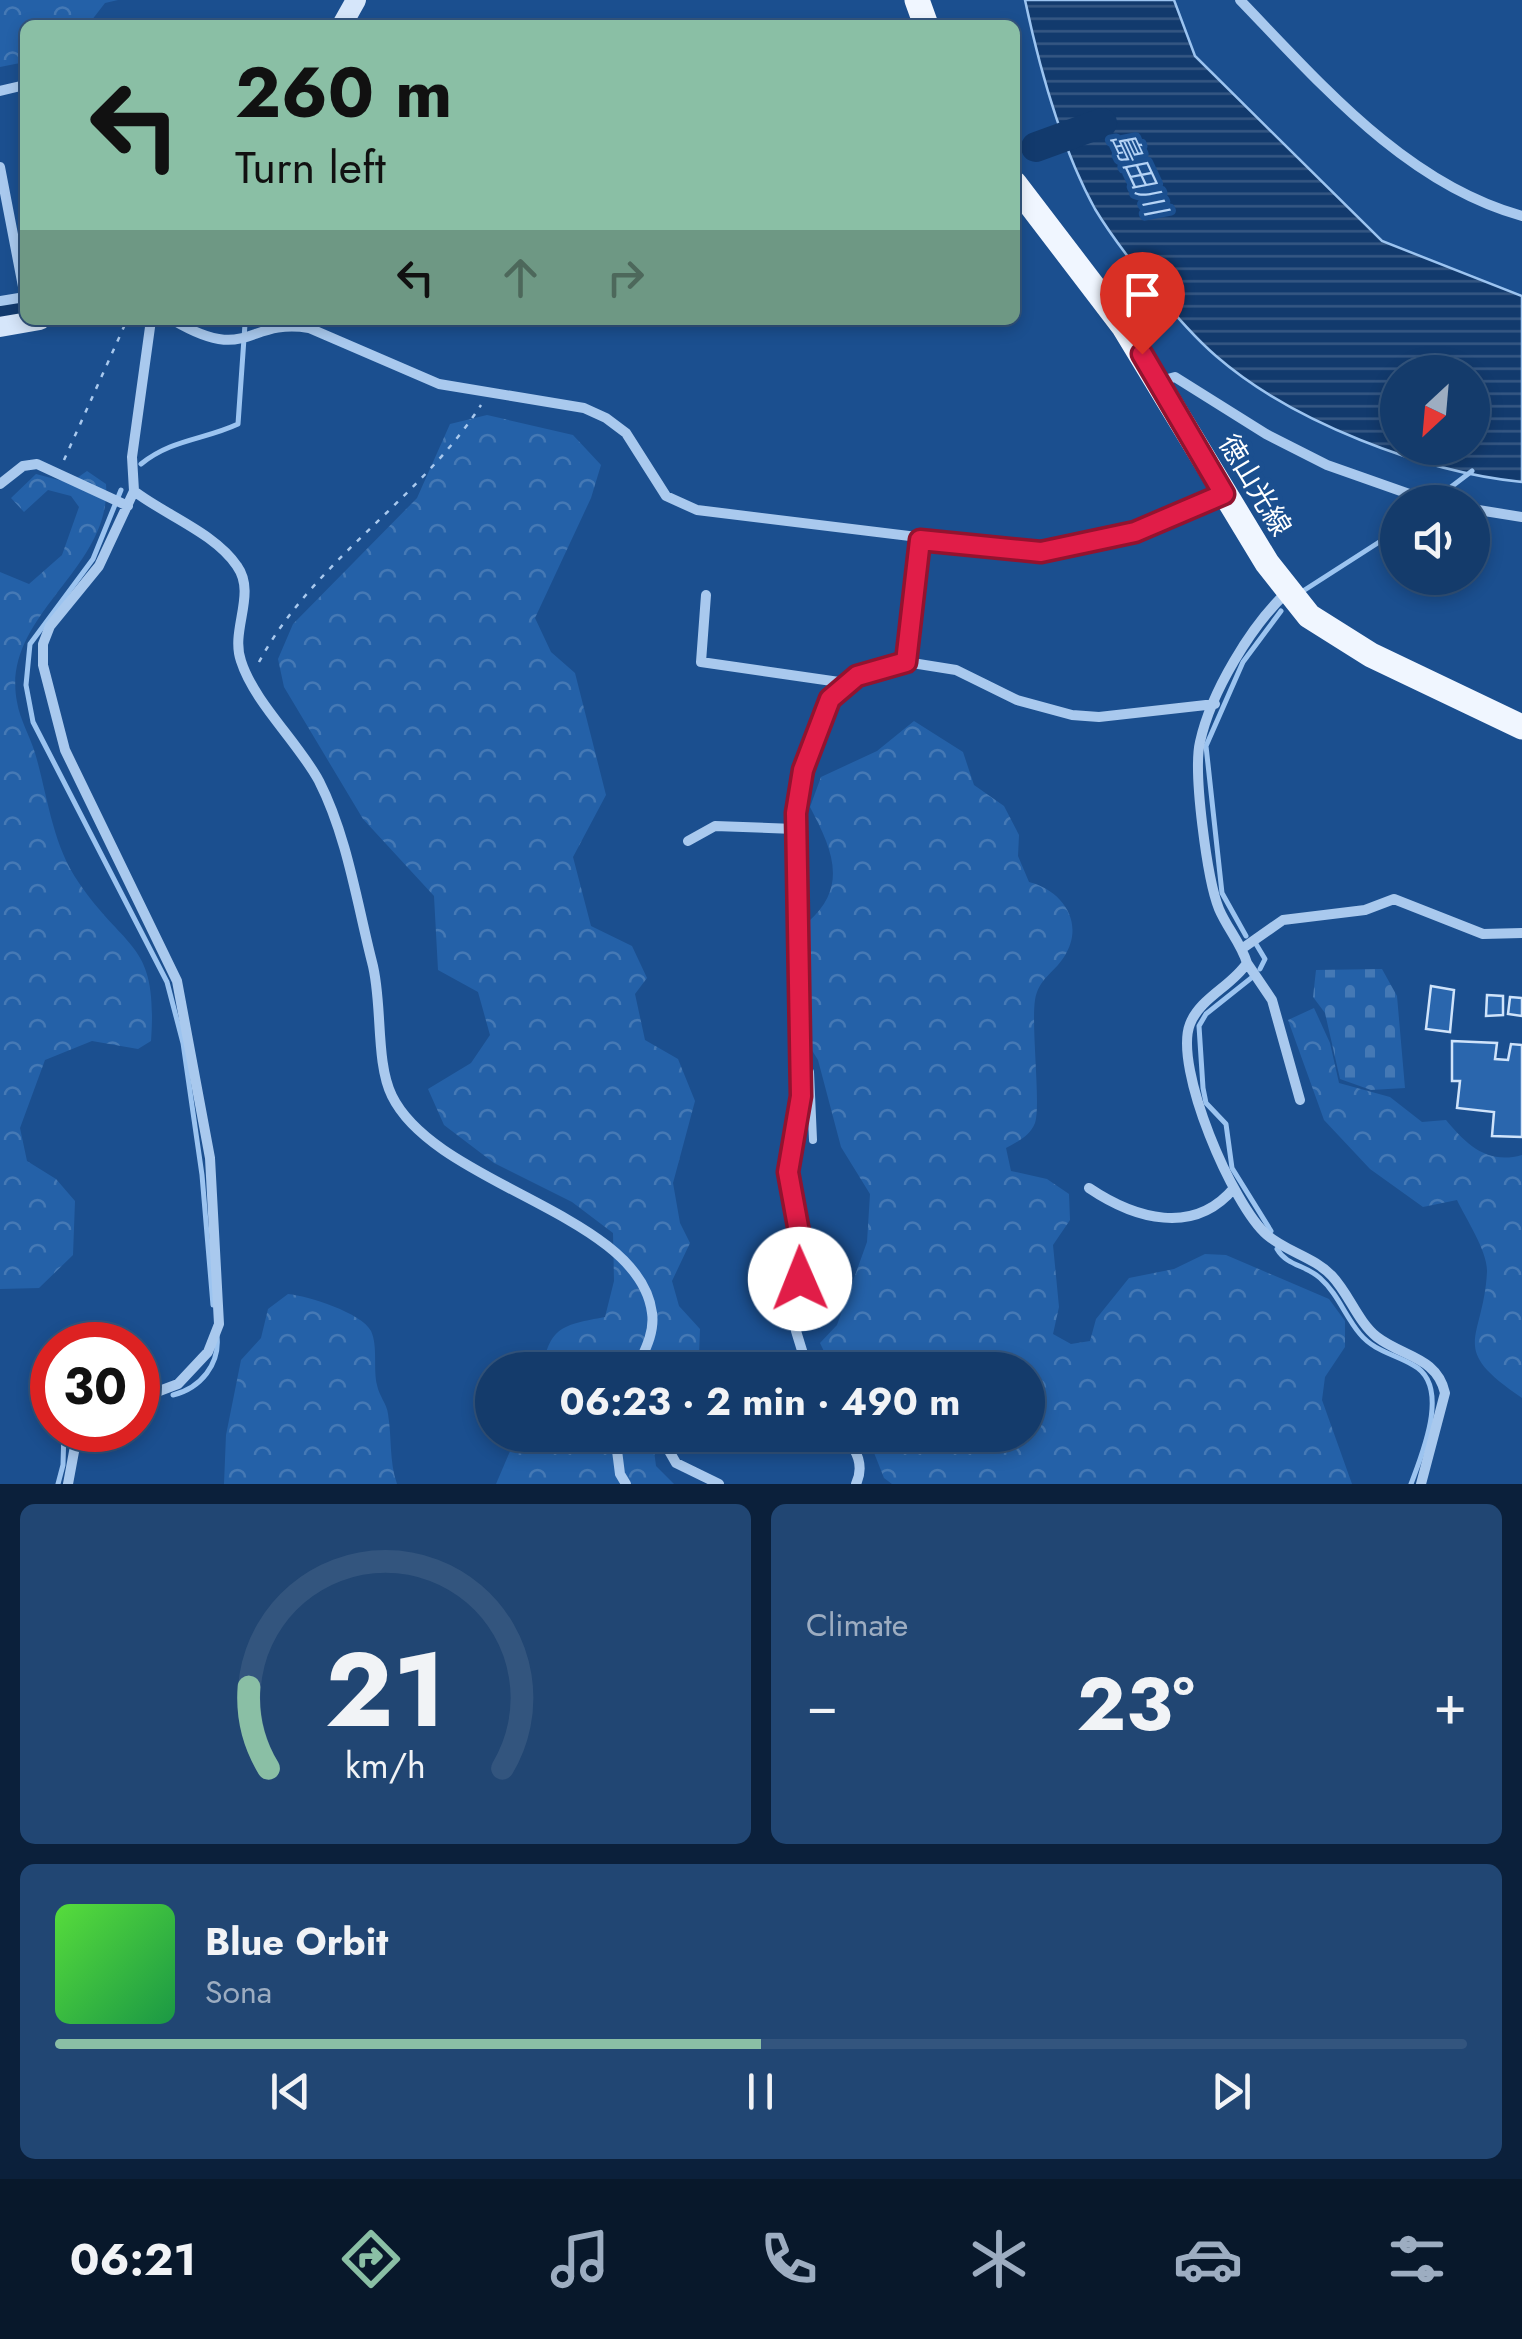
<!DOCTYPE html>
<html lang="en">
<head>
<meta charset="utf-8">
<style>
	body { margin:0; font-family:Jost,"Noto Sans JP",sans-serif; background:#214673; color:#f1f3f6; height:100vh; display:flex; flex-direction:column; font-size:38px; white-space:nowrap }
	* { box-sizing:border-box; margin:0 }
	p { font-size:32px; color:#9dadc1 }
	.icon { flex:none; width:55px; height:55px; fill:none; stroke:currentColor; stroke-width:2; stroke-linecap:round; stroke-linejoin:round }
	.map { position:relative; height:1484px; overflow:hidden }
	.drawer { display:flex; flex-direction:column; gap:20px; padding:20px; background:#0b203b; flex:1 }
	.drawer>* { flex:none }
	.banner { position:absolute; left:20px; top:20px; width:1000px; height:305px; border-radius:15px; box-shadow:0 5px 15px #0003,0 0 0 2px #33557e; background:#8abfa5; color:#111; overflow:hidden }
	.needle { width:65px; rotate:206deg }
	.buttons { position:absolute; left:1380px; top:355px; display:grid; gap:20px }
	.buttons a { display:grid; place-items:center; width:110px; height:110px; border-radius:50%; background:#143b6b; box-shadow:0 5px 15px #0003,0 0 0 2px #33557e; font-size:50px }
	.speed { position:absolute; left:30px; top:1322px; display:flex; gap:20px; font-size:50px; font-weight:700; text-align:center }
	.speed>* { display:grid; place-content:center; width:130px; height:130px; border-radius:50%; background:#143b6b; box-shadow:0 5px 15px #0003,0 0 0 2px #33557e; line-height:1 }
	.speed .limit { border:15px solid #d22; background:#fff; color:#111 }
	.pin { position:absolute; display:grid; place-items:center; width:85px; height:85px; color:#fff; margin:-102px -42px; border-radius:50% 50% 50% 0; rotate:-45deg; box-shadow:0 0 10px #0007 }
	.pin .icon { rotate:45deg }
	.me { position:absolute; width:110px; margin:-55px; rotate:359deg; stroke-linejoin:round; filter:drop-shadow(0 0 8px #0008) }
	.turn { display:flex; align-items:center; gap:35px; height:210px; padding:0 50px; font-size:45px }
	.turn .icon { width:130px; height:130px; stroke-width:2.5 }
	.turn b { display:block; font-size:70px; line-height:85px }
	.lanes { display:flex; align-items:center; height:95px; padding:0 50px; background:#0003; justify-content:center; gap:50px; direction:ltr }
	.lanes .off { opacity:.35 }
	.big { font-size:75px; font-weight:700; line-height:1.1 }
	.drawer .widget { flex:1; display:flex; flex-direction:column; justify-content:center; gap:15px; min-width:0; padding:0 35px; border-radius:15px; background:#214673 }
	.drawer .dial { align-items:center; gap:0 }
	.dial svg { height:260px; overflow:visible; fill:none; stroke:#33557e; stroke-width:7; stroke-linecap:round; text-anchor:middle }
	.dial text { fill:#f1f3f6; stroke:none }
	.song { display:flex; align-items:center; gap:30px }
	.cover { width:120px; height:120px; border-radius:15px; background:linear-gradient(135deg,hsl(110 70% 55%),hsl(140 70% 35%)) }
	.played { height:10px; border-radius:5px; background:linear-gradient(90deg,#8abfa5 50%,#33557e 50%) }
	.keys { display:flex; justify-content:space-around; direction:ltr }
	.heat { display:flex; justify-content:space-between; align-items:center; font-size:55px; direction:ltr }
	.drawer .tiles { flex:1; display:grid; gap:20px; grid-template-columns:1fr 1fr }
	.widget:last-child { grid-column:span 2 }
	.trip { position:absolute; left:475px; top:1352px; width:570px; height:100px; border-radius:50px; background:#143b6b; box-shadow:0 5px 15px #0003,0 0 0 2px #33557e; font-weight:700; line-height:100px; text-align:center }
	.tab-bar { display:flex; height:160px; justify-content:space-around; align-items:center; background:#08182b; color:#9dadc1 }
	.tab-bar .icon { width:70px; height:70px }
	.tab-bar .current { color:#8abfa5 }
	.tab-bar b { font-size:45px; color:#f1f3f6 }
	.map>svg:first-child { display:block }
	.forest { fill:url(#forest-crowns) }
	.cemetery { fill:url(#cemetery-stones) }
	.water { fill:url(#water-rules); stroke:#9cc4f0; stroke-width:2.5; fill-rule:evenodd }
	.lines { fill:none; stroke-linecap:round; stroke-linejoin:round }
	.stream { stroke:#9cc4f0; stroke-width:5 }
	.river { stroke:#123a6d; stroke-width:30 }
	.building { fill:#2a66ad; stroke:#cfe3fa; stroke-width:2.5 }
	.path { stroke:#a9c9ee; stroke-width:2.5; stroke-dasharray:5 8; stroke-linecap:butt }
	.lane { stroke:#a9c9ee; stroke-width:8 }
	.street { stroke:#a9c9ee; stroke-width:10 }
	.secondary { stroke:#d6e6fa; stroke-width:20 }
	.primary { stroke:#f0f6ff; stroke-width:25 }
	.route-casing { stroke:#92132f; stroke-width:25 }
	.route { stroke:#e11d48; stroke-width:18 }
	.labels { text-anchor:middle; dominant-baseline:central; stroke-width:10; stroke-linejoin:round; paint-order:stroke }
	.street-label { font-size:28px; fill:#fff; stroke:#1b4f8f }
	.water-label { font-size:30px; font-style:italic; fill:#b5d3f5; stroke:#1b4f8f }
</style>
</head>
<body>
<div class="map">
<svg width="1522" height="1484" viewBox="0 0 1522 1484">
	<defs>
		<pattern id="forest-crowns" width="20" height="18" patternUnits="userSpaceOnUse" patternTransform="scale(2.5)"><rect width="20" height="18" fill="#2461a8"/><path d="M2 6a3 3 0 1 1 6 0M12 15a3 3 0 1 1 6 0" fill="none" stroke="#4579b5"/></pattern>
		<pattern id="cemetery-stones" width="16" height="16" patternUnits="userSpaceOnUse" patternTransform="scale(2.5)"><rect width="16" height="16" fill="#2461a8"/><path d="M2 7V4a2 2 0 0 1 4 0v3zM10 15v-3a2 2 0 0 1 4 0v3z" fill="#4579b5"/></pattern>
		<pattern id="water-rules" width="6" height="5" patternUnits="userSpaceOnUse" patternTransform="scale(2.5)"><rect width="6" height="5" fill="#123a6d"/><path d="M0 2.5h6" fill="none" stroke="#365883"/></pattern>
	</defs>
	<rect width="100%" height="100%" fill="#1b4f8f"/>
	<path class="forest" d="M 0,0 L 118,0 L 105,3 L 88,25 L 25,25 L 25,62 L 0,67 Z
		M 487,415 L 573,435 L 601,465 L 591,498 L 535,618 L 551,652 L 575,673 L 606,795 L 573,857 L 591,926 L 632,946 L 647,978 L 635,994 L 645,1040 L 678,1059 L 695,1101 L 673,1183 L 680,1223 L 690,1243 L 672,1281 L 679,1306 L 700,1329 L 699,1355 L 678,1370 L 542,1370 C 550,1326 563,1325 605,1317 L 614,1281 L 613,1233 L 572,1202 L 494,1163 L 444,1125 L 428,1089 L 471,1063 L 490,1035 L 478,992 L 438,970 L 434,896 L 363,819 L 284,687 L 278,659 L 293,624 L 417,498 L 450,424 Z
		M 87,471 L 106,484 C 112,570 0,615 17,702 C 20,720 30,736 35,753 C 48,797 52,844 79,883 C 127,953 158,941 151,1041 L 138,1049 L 92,1041 L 45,1060 L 20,1128 L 27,1161 L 56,1179 L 75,1201 L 73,1255 L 39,1288 L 0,1289 L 0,572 L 29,584 L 62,555 L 79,507 L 71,496 L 48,490 L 24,512 L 11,498 L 36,474 L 70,483 Z
		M 914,721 L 963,752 L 974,785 L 1004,806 L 1019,835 L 1018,856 L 1029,882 C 1062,890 1086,923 1064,957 C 1053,974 1039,978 1035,1000 C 1031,1027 1041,1106 1035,1123 C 1030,1136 1017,1142 1006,1148 L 1011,1171 L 1047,1179 L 1069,1194 L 1070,1220 L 1053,1245 L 1059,1307 L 1053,1334 L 1071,1344 L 1090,1341 L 1096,1319 L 1129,1278 L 1174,1269 L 1205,1254 L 1226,1255 L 1329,1299 L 1345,1321 L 1345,1347 L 1325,1377 L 1322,1400 L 1352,1484 L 892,1484 L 884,1478 L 867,1435 L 1028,1435 L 1028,1370 L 833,1370 L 820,1343 L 837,1325 L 867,1242 L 870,1194 L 841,1147 L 818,1060 L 803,1036 L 808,922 C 849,886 832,849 810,807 L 821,777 L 877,751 Z
		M 1314,1008 L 1330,1043 L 1339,1083 L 1390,1097 L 1422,1122 L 1446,1120 C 1466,1144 1487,1165 1522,1155 L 1522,1398 C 1447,1347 1483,1343 1487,1272 C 1488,1252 1466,1219 1457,1200 L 1423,1207 L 1370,1169 L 1324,1120 L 1288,1020 Z
		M 288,1294 C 308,1296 362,1313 371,1331 C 378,1346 373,1369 377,1385 C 379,1396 387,1404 388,1414 C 392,1438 389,1461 397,1484 L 224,1484 L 226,1435 L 241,1360 L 261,1338 L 268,1309 Z
		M 517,1435 L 652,1435 L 656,1466 L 674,1484 L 496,1484 Z"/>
	<path class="cemetery" d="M 1382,969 L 1397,996 L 1405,1088 L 1371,1090 L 1340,1079 L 1325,1013 L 1313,997 L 1316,970 Z"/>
	<path class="water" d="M 1025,0 L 1174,0 L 1195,56 L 1382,241 L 1522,296 L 1522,482 C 1423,472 1292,422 1216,356 C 1180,325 1119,249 1095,209 C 1062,149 1039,66 1025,0 ZM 1398,372 L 1472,372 L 1472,448 L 1398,448 Z"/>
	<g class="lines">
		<path class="stream" d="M 141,464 C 172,439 204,440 238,424 L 245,324 L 254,320
			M 121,490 L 93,559 L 30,644 L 26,685 L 33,722 L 167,982 L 183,1043 L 202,1175 L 213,1305
			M 1447,490 L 1472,471
			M 1303,591 L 1398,530
			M 1246,936 L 1222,893 L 1206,746 L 1243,662 L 1281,611
			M 1256,944 L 1265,959 L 1260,969
			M 1255,975 L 1206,1014 L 1199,1026 L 1203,1088 L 1206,1103 L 1226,1124 L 1232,1168 L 1271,1231
			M 1277,1249 C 1287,1266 1306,1265 1320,1278 C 1338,1294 1345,1316 1360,1334 C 1374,1351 1394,1354 1413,1365 C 1451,1385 1423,1452 1411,1484
			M 173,1395 C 201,1388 220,1364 217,1336
			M 58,1484 L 63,1465 L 64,1430"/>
		<path class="river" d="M 1036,147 L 1102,123
			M 0,314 L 25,311"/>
	</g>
	<path class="building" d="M 1431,986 L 1454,990 L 1450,1032 L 1426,1029 Z
		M 1487,995 L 1503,996 L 1503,1015 L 1486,1016 Z
		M 1510,997 L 1522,998 L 1522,1016 L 1508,1014 Z
		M 1452,1041 L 1497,1043 L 1495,1059 L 1508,1060 L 1511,1044 L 1522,1045 L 1522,1137 L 1492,1136 L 1494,1112 L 1457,1108 L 1460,1081 L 1452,1081 Z"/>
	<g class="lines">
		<path class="path" d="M 64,460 L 127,320
			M 259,662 C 314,560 419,501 481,405"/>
		<path class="lane" d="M 801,1053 L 810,1072 L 813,1140"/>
		<path class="street" d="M 1240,0 C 1321,84 1406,184 1522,216
			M 0,91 L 25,85
			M 0,167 L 25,297
			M 0,301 L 25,297
			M 173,320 C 249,365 246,318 309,328 L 439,384 L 584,408 L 606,418 L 626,433 L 666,496 L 697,510 L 1041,552 L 1135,532 L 1224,495
			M 1160,381 L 1175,377 L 1266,434 L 1327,465 L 1432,502
			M 0,484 L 23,466 L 37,464 L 128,506
			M 134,491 C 165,515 215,533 237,566 C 257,594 230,630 241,661 C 254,702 298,742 319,781 C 347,836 357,903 372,962 C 383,1002 375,1062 392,1096 C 436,1186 640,1214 652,1313 C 655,1333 644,1352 636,1370
			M 1472,509 L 1522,517
			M 1287,592 C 1251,626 1211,692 1200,742 C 1193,772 1207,879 1219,909 C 1227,928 1241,943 1247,963 C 1232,986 1200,998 1190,1024 C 1173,1067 1233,1206 1267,1235 C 1287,1252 1314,1257 1332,1276 C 1349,1294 1358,1322 1377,1337 C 1403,1357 1437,1357 1445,1393 L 1421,1484
			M 706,595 L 701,662 L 846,683
			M 906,662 L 919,540
			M 688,841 L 715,826 L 795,829
			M 1243,948 L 1283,920 L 1365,910 L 1394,899 L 1483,934 L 1522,933
			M 1247,963 L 1272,1000 L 1300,1100
			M 1089,1188 C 1135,1219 1194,1236 1234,1188
			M 808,1370 L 796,1331 L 799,1231 L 788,1172 L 801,1096 L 795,829 L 803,770 L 830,699 L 857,676 L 906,662 L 956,670 L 1017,700 L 1072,715 L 1099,717 L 1215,704
			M 138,1399 L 178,1384 L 208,1352 L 219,1324 L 210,1158 L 177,981 L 65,750 L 43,665 L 43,644 L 50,626 L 99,566 L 134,491 L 132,457 L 151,320
			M 615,1435 L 620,1474 L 626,1484
			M 660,1435 L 676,1463 L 719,1484
			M 846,1435 C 856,1451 865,1465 856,1484
			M 68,1484 L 78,1430"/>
		<path class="secondary" d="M 342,25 L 356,0
			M 0,327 L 40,320"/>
		<path class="primary" d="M 917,0 L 926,25
			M 1015,184 L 1124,327 L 1267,563 L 1309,616 L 1371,655 L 1522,727"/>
	</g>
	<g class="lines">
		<defs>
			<path id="route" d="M 800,1279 L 799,1232 L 788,1172 L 801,1096 L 796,813 L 803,770 L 830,699 L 857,676 L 906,662 L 920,540 L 1041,552 L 1135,532 L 1224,494 L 1142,354"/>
		</defs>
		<use href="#route" class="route-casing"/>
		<use href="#route" class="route"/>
	</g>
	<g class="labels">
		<g class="street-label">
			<text transform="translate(1255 485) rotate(59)">徳山光線</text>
		</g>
		<g class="water-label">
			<text transform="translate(1139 173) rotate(65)">島田川</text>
		</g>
	</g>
</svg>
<div class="buttons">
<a><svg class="needle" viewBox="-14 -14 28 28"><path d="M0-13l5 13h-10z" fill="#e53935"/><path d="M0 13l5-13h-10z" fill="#9dadc1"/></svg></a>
<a><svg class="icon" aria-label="sound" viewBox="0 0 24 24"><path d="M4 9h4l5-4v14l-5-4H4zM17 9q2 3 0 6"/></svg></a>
</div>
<div class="speed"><div class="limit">30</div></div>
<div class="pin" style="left:1142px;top:354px;background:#d93025"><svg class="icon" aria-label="arrive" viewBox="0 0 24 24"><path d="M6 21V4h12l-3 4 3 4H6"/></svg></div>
<svg class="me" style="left:800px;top:1279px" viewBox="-20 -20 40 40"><circle r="19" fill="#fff"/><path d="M0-13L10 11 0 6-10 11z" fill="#e11d48"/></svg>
<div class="trip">06:23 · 2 min · 490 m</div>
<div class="banner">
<div class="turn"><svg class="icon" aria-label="left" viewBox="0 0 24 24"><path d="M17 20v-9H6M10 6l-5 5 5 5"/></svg><div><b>260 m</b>Turn left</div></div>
<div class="lanes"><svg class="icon" aria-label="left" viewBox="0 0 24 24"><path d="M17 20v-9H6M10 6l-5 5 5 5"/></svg><svg class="icon off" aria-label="ahead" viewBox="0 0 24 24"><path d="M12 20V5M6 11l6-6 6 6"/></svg><svg class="icon off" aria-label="right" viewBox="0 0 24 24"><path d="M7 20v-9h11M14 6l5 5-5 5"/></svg></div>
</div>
</div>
<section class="drawer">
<div class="tiles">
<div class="widget dial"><svg viewBox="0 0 100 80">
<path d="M14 69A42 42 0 1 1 86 69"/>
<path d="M14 69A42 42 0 0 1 8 44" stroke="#8abfa5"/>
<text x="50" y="56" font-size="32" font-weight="700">21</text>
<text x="50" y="72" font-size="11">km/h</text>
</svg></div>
<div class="widget"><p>Climate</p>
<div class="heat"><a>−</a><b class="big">23°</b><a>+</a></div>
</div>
<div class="widget">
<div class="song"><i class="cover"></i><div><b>Blue Orbit</b><p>Sona</p></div></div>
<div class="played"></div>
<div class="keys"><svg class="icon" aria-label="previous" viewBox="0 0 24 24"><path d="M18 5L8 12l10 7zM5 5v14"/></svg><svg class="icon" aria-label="pause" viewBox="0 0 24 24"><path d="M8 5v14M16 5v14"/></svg><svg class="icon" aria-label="next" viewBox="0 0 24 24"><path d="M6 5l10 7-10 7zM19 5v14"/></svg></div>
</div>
</div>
</section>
<nav class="tab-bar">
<b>06:21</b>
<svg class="icon current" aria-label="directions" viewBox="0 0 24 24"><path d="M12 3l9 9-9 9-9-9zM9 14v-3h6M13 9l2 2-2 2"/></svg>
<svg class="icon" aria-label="music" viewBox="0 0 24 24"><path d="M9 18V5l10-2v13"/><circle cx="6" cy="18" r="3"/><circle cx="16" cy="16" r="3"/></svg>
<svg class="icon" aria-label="phone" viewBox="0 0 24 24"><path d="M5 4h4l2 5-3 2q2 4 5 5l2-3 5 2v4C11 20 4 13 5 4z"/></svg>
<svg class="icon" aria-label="climate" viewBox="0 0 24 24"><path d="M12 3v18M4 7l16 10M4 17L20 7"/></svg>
<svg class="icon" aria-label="car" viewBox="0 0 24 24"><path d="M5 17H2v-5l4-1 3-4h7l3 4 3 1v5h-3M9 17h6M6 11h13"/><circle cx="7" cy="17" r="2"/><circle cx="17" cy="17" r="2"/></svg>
<svg class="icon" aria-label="filters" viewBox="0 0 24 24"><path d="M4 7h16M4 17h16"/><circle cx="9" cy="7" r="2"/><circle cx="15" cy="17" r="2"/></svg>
</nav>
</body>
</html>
